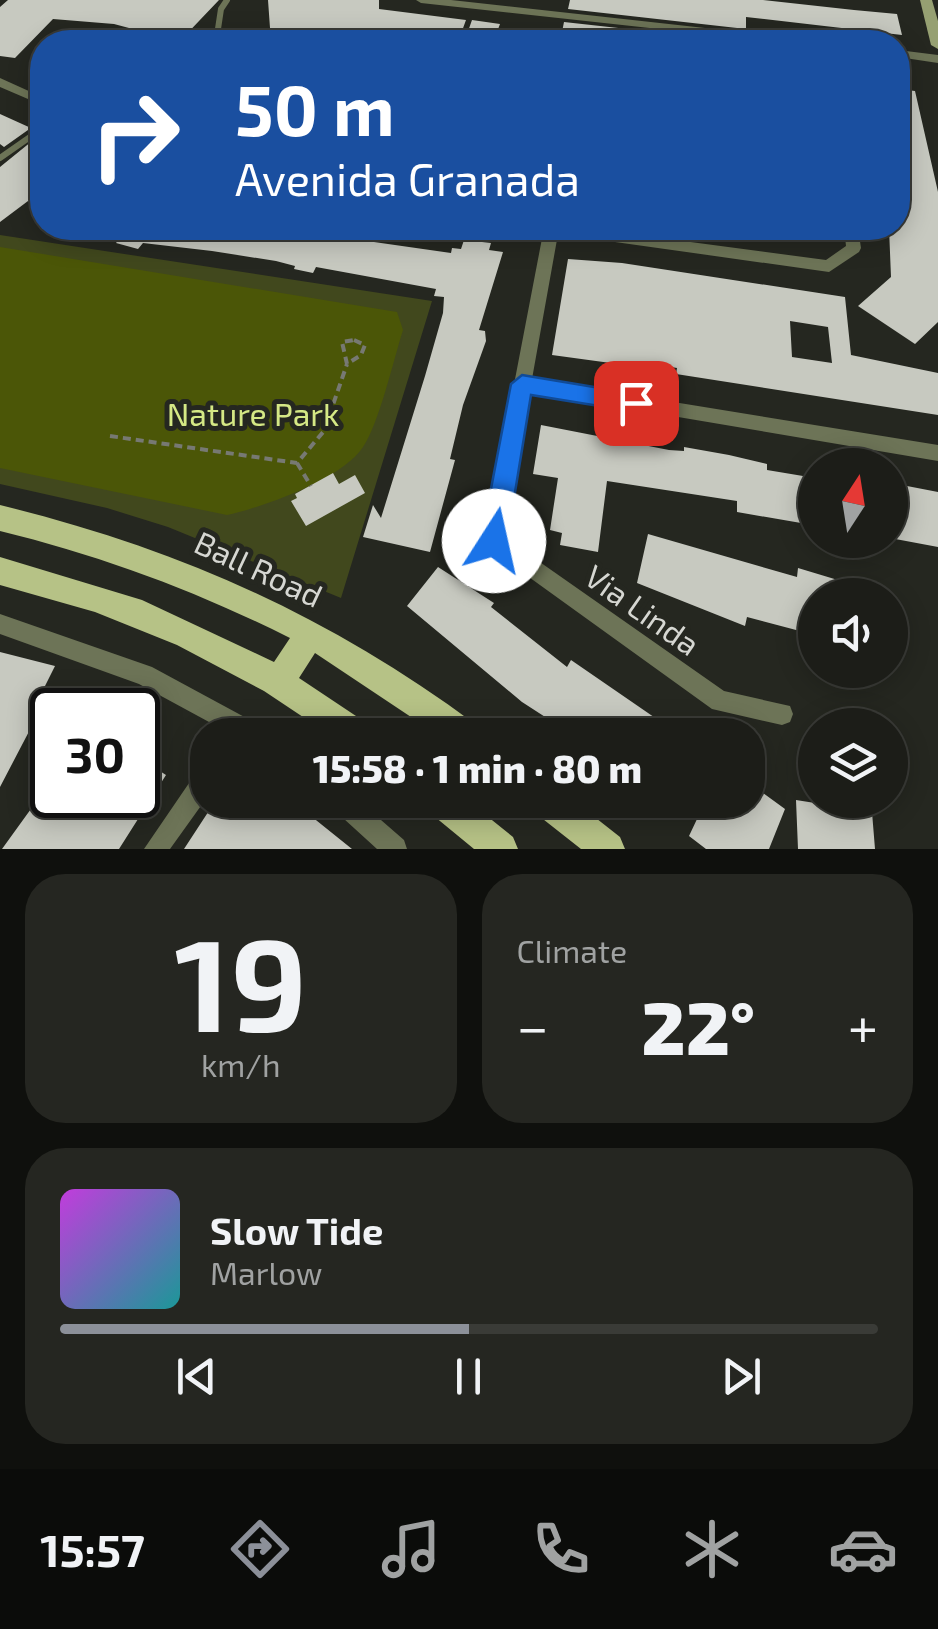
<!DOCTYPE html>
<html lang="en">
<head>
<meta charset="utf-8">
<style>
	body { margin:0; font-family:"Exo 2",sans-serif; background:#252621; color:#f1f3f6; height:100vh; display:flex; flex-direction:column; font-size:38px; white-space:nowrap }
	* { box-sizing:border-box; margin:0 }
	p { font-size:32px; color:#a0a2a2 }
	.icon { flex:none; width:55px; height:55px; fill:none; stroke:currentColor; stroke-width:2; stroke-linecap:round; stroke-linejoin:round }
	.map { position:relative; height:849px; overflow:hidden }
	.drawer { display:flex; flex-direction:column; gap:25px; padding:25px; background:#0f100d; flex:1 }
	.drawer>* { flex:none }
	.top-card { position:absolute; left:30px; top:30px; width:880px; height:210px; border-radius:40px; box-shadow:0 5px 25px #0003,0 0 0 2px #3a3b37; background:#1a4fa0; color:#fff; overflow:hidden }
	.needle { width:65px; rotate:12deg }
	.controls { position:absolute; left:798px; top:448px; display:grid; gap:20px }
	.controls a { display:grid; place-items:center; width:110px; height:110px; border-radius:50%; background:#1c1d18; box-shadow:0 5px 25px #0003,0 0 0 2px #3a3b37; font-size:50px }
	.speed { position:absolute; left:30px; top:688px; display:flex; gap:20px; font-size:50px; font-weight:700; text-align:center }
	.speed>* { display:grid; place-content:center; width:130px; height:130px; border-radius:50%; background:#1c1d18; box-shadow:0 5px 25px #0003,0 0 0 2px #3a3b37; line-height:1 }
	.speed .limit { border:5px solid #111; border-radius:15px; background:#fff; color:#111 }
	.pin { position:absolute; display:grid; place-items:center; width:85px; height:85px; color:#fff; margin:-42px; border-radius:20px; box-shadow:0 5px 15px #0006 }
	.me { position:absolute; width:110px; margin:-55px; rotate:10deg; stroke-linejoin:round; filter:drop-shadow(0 0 8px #0008) }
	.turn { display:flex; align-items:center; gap:35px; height:210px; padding:0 40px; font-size:45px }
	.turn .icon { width:130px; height:130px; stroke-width:2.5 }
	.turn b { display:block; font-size:70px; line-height:85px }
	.big { font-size:75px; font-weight:800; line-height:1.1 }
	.drawer .card { flex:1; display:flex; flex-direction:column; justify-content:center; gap:15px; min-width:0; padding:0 35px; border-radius:40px; background:#252621 }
	.drawer .dial { align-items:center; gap:0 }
	.dial b { font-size:130px; line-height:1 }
	.song { display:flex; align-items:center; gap:30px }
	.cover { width:120px; height:120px; border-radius:15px; background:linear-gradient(135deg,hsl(290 70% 55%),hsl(180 70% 35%)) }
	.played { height:10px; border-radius:5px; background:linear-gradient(90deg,#8c9099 50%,#3a3b37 50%) }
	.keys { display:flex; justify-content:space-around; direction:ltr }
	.heat { display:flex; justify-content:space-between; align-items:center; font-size:55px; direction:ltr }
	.drawer .tiles { flex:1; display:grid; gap:25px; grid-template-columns:1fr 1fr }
	.card:last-child { grid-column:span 2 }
	.trip { position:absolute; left:190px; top:718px; width:575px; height:100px; border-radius:40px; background:#1c1d18; box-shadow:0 5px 25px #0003,0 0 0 2px #3a3b37; font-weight:800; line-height:100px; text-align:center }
	.dock { display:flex; height:160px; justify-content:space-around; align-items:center; background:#0b0c0a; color:#a0a2a2 }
	.dock .icon { width:70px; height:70px }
	.dock .active { color:#8c9099 }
	.dock b { font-size:45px; color:#f1f3f6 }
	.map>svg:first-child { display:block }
	.green { fill:#41481d }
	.water { fill:#4b5607 }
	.building { fill:#c7c9c0; fill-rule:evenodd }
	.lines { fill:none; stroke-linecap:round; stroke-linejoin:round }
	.path { stroke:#777973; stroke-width:4; stroke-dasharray:8 5; stroke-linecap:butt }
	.service { stroke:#6d7457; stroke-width:6 }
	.minor { fill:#6d7457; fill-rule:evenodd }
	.secondary { fill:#96a072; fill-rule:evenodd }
	.primary { fill:#b6c286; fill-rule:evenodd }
	.route { fill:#1a73e8; stroke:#114b97; stroke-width:2.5 }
	.labels { text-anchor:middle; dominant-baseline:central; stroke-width:10; stroke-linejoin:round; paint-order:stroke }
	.park-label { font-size:32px; fill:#d5e885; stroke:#252720 }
	.street-label { font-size:32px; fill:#d6d7d2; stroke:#252720 }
</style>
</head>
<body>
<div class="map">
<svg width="938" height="849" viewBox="0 0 938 849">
	<rect width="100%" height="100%" fill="#252720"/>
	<path class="green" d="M 0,235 L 432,301 L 341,598 L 168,527 L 107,508 L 0,484 Z"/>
	<path class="water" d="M 0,247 L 397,312 L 403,330 C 394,358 379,424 363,447 C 342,479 264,507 227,515 L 0,468 Z"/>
	<path class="building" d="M 8,0 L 219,0 L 179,42 L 151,42 L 159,36 L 114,24 L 53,19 L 15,58 L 0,56 L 0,7 Z
		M 268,0 L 379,0 L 379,9 L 466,20 L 458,42 L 407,38 L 407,42 L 271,42 Z
		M 570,0 L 763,0 L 854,10 L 897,14 L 902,35 L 746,17 L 746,29 L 568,9 Z
		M 472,20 L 500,24 L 494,40 L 466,37 Z
		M 564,22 L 745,42 L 560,42 Z
		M 898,89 L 915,91 L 938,192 L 938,322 L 915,344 L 858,306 L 891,277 L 889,228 L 898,228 Z
		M 0,114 L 42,133 L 42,207 L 28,201 L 0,222 L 0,167 L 37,137 L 28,130 L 4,147 L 0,144 Z
		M 109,228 L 276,228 L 451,253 L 452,248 L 461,249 L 464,240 L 491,243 L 489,250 L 503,252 L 479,330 L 485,331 L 486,341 L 463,405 L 450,459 L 455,460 L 430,552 L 363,537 L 373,505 L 381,518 L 425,376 L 443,313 L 444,297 L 434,296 L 436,289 L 316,267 L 313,273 L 294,269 L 295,266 L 276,261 L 212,251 L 143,243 L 138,249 L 116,243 L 120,238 L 109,234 Z
		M 568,259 L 622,263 L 845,297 L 851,355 L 938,373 L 938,415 L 676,374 L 677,368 L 641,362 L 640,367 L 552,355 ZM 790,321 L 828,327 L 832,363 L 792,357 Z
		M 541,425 L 669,450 L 684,451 L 684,447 L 729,455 L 767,464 L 767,470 L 815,478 L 815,517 L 801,514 L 801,523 L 737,512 L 737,501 L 607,481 L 598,552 L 560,545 L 562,533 L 550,530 L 558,478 L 533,474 Z
		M 333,473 L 339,484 L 355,475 L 365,493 L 306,526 L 291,501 L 297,498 L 295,494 Z
		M 907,486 L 938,492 L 938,547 L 890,538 L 890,490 L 908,493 Z
		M 648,534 L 797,577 L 798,568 L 871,590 L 871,595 L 815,595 L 815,635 L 747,617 L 745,626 L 637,583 Z
		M 438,567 L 494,603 L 491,607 L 567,667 L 571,660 L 680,735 L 573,735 L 522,702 L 407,606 Z
		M 0,652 L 55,666 L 29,718 L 35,720 L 0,787 Z
		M 138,757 L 166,775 L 119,849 L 2,849 L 41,795 L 138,795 Z
		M 748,782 L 785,809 L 769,849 L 706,849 L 689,836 L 706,800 L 748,800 Z
		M 216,800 L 291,800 L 352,849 L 184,849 Z
		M 796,800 L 872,812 L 875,849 L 798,849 Z"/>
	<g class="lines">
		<path class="path" d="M 354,340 L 365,345 L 361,355 L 347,364 L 342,342 Z
			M 110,436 L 297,463 L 324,431 L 347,364
			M 297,463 L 311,486"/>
		<path class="service" d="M 216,42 L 221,9 L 227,0
			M 0,158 L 30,137"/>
		<path class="minor" d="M 416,0 L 451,0 L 804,39 L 810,42 L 777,42 L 421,3 Z
			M 898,50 L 938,55 L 938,63 L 898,57 Z
			M 0,78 L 42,97 L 42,105 L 0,87 Z
			M 544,228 L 585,228 L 826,260 L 846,246 L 844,228 L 858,228 L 861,248 L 859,252 L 829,272 L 558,234 L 532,379 L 938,445 L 938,461 L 530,392 L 504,537 L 724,691 L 790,706 L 793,714 L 790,722 L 782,725 L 712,709 L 487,547 L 484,541 Z
			M 0,614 L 152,667 L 263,727 L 266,735 L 233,735 L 139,684 L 0,634 Z
			M 208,764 L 208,796 L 170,849 L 144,849 L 200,767 Z
			M 328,800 L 358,800 L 404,840 L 407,849 L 377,849 L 332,808 Z"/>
		<path class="secondary" d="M 920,0 L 932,0 L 938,21 L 938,49 L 931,45 Z"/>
		<path class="primary" d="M 0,505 C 179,549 327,615 475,724 L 480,735 L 438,735 L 315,653 L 299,678 L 368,724 L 373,735 L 330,735 L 264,691 L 177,645 L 95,612 L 0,585 L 0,557 L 142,600 L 274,662 L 290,638 C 196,591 102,556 0,531 Z
			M 424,800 L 467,800 L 513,837 L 518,849 L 474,849 L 429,812 Z
			M 529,800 L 573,800 L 620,837 L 625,849 L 581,849 L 534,812 Z"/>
	</g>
	<path class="route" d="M 522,375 L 636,394 L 647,403 L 636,412 L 531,395 L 507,541 L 503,549 L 494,553 L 485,549 L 481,541 L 511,384 Z"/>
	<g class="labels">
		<g class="park-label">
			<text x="253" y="413">Nature Park</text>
		</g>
		<g class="street-label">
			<text transform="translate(259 568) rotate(25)">Ball Road</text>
			<text transform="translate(643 609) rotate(35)">Via Linda</text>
		</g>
	</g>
</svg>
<div class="controls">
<a><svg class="needle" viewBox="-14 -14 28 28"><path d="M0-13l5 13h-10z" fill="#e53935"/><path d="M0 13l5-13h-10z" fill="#a0a2a2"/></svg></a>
<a><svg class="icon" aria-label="sound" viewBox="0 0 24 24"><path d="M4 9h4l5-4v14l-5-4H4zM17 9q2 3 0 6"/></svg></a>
<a><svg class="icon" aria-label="layers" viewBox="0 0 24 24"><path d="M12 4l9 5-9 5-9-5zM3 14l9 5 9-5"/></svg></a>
</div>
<div class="speed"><div class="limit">30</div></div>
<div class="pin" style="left:636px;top:403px;background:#d93025"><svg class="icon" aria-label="arrive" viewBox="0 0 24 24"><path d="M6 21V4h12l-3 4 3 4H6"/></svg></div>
<svg class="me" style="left:494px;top:541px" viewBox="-20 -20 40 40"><circle r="19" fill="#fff"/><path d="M0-13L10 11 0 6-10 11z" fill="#1a73e8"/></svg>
<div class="trip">15:58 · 1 min · 80 m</div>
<div class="top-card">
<div class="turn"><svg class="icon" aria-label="right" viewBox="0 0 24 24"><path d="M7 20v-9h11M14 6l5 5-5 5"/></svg><div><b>50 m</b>Avenida Granada</div></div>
</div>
</div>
<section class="drawer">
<div class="tiles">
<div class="card dial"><b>19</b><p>km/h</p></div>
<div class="card"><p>Climate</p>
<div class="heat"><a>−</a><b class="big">22°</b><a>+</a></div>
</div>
<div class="card">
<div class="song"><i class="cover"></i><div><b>Slow Tide</b><p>Marlow</p></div></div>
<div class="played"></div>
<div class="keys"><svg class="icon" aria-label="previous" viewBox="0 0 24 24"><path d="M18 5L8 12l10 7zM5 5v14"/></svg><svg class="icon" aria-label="pause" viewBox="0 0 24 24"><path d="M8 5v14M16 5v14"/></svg><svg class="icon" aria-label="next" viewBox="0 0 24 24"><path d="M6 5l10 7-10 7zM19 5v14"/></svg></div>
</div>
</div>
</section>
<nav class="dock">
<b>15:57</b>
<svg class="icon active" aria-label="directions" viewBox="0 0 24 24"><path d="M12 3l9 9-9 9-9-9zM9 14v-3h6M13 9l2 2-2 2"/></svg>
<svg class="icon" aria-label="music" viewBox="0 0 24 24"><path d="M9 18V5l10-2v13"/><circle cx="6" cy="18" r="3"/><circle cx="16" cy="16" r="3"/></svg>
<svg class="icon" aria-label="phone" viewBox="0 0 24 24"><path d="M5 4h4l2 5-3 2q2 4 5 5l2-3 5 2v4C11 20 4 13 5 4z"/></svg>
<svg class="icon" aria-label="climate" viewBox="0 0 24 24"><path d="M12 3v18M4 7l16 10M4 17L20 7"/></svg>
<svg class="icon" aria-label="car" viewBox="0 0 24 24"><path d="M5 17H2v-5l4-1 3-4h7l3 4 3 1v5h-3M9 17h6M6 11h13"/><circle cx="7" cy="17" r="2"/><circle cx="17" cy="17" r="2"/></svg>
</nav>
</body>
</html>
